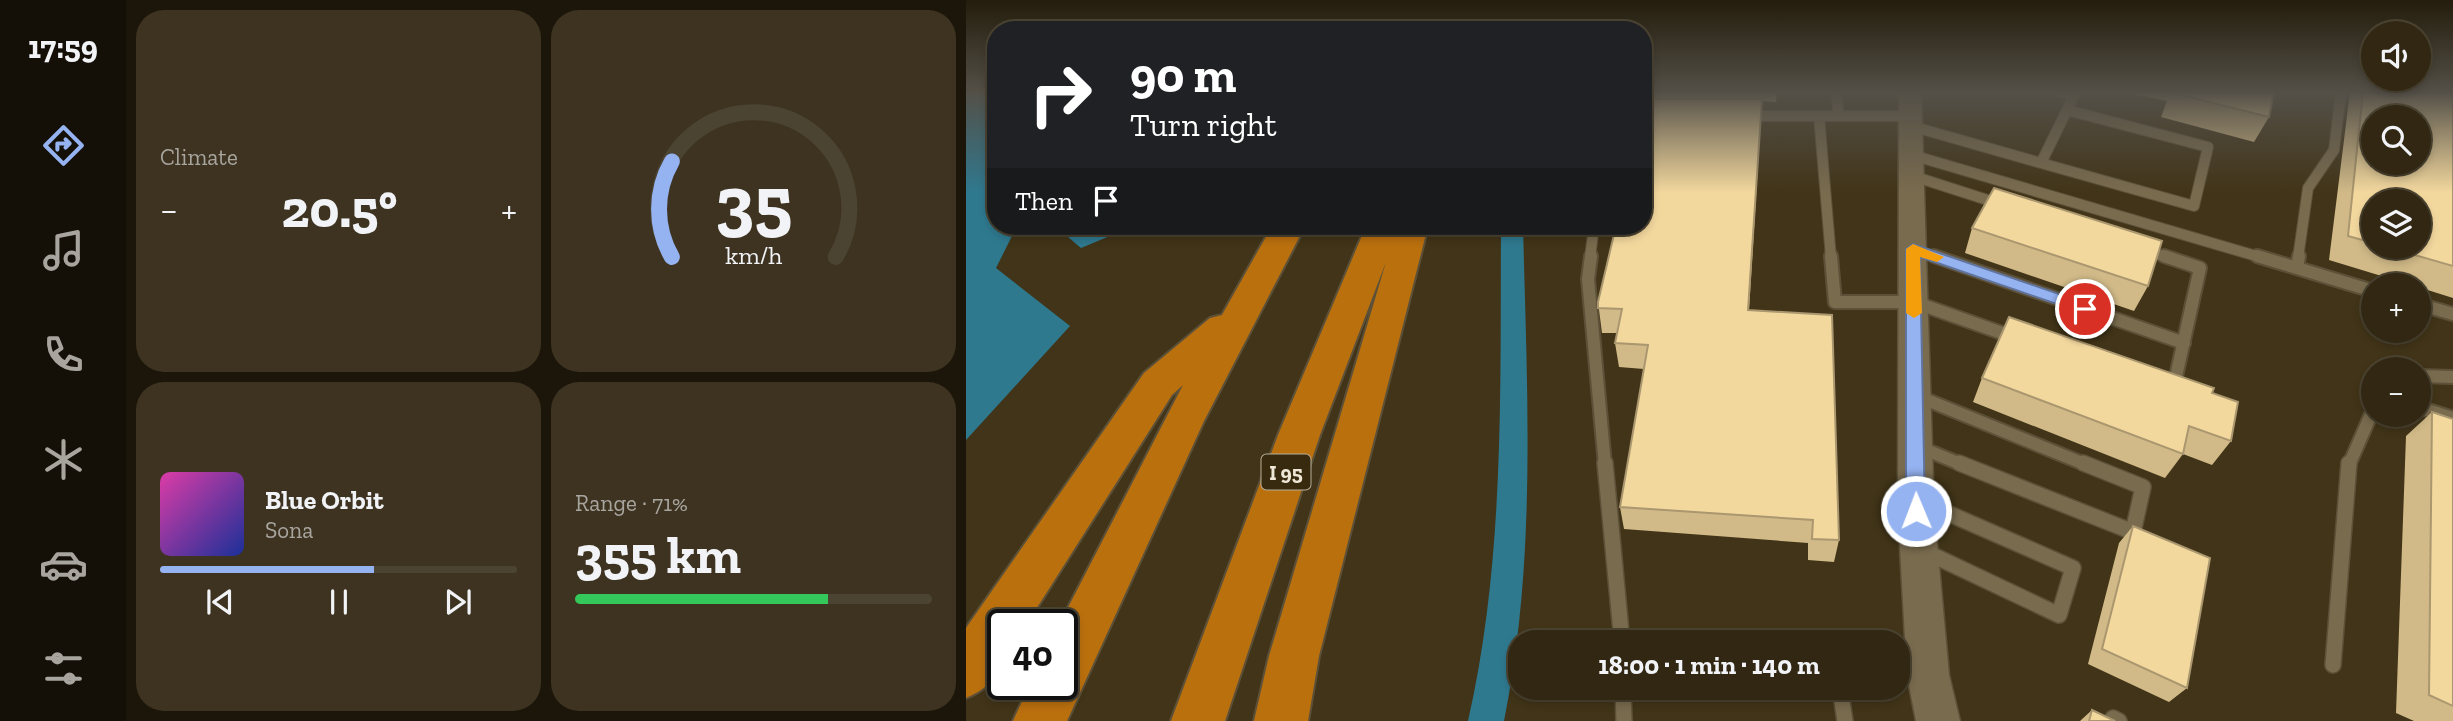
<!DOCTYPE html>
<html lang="en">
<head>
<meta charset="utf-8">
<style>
	body { margin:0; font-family:"Zilla Slab",serif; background:#3d3320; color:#f1f3f6; height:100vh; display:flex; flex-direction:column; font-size:26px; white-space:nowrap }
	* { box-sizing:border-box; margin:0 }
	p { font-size:23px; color:#a8a59f }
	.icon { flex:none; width:38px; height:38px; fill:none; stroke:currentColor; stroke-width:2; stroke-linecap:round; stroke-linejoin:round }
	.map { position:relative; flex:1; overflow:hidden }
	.drawer { display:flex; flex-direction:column; gap:10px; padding:10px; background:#1b150a; width:840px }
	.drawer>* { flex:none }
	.banner { position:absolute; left:21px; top:21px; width:665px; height:214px; border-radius:28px; box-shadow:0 4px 10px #0003,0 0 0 2px #4c4432; background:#202124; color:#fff; overflow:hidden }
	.fabs { position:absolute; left:1395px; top:21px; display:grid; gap:14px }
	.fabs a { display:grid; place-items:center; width:70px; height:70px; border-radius:50%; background:#312712; box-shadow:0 4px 10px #0003,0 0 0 2px #4c4432; font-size:35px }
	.speed { position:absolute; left:21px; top:609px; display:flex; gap:14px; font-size:35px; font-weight:700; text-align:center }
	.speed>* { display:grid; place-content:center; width:91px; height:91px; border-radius:50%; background:#312712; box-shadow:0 4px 10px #0003,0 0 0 2px #4c4432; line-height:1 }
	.speed .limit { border:4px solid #111; border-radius:10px; background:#fff; color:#111 }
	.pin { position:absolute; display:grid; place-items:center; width:60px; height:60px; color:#fff; margin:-30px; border:4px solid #fff; border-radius:50%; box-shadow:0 2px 7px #0007 }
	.me { position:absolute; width:77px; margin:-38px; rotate:359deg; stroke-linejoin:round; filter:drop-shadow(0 0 5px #0008) }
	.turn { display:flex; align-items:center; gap:24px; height:147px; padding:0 28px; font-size:32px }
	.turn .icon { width:91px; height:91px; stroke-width:2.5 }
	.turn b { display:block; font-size:49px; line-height:60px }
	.then { display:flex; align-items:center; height:66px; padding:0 28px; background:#0003; gap:14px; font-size:26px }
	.big { font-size:52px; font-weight:700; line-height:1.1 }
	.drawer .card { flex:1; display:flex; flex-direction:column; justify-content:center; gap:10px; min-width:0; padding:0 24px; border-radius:28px; background:#3d3320 }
	.drawer .dial { align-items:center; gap:0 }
	.dial svg { height:182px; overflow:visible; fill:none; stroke:#4c4432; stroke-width:7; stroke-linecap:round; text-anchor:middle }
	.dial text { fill:#f1f3f6; stroke:none }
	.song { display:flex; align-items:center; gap:21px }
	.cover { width:84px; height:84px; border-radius:10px; background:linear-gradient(135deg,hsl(320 70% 55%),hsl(230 70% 35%)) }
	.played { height:7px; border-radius:4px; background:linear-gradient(90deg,#95b2f1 60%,#4c4432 60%) }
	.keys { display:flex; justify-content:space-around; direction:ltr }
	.heat { display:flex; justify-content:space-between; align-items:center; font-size:38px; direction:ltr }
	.charge { height:10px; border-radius:5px; background:linear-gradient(90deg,#34c759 71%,#4c4432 0) }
	.drawer .tiles { flex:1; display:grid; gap:10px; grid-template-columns:repeat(2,1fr) }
	.trip { position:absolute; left:542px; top:630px; width:402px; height:70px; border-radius:28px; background:#312712; box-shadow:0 4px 10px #0003,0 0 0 2px #4c4432; font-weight:700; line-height:70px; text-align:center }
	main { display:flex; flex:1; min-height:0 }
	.tab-bar { display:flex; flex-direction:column; width:126px; justify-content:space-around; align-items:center; background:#141007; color:#a8a59f }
	.tab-bar .icon { width:49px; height:49px }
	.tab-bar .selected { color:#95b2f1 }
	.tab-bar b { font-size:32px; color:#f1f3f6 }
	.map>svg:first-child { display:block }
	.water { fill:#2f798f }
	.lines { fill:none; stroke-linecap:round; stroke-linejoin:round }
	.canal { fill:#2f798f; fill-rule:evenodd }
	.service-far2-casing { stroke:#5c5138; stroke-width:12 }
	.service-far1-casing { stroke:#5c5138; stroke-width:16 }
	.service-casing { stroke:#5c5138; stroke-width:18 }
	.tertiary-casing { stroke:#5c5138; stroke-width:3 }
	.motorway-casing { stroke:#5c5138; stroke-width:4 }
	.service-far2 { stroke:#796b4e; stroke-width:10 }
	.service-far1 { stroke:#796b4e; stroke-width:12 }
	.service { stroke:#796b4e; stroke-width:15 }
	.tertiary { fill:#796b4e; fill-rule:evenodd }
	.motorway { fill:#bb700e; fill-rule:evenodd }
	.wall { fill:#d1ba88; fill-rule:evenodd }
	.building { fill:#f3d89e; stroke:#aa976f; stroke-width:2; fill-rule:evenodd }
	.route { fill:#95b2f1; stroke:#61749d; stroke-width:2 }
	.slow { fill:#f59e0b }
	.labels { text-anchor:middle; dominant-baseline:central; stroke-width:7; stroke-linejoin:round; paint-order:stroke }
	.shield { fill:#372a0e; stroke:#b8ae9a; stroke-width:2 }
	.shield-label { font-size:21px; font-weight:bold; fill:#efe7d6 }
</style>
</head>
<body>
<main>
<nav class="tab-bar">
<b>17:59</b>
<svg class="icon selected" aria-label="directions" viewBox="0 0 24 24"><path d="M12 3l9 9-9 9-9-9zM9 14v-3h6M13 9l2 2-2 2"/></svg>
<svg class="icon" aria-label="music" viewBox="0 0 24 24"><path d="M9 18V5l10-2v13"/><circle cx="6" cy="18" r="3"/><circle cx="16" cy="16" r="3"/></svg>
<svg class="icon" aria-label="phone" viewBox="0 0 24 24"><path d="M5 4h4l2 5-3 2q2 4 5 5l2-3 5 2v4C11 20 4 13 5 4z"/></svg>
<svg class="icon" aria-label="climate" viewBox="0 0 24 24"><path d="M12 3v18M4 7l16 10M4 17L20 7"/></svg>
<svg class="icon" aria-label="car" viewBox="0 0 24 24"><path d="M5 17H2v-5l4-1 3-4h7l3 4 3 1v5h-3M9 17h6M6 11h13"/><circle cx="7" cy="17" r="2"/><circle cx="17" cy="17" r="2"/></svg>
<svg class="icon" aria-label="filters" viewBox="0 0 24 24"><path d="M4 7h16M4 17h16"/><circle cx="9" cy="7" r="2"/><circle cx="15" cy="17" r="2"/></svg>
</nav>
<section class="drawer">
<div class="tiles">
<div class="card"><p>Climate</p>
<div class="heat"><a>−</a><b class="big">20.5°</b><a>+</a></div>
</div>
<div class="card dial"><svg viewBox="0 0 100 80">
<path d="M14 69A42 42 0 1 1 86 69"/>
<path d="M14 69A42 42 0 0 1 14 27" stroke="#95b2f1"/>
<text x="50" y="56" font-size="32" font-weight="700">35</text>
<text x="50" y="72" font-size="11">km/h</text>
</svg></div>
<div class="card">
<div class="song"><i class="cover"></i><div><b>Blue Orbit</b><p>Sona</p></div></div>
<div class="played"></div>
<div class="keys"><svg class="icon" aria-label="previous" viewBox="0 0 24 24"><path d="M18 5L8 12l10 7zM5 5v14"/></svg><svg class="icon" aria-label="pause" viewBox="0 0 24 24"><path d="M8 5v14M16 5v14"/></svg><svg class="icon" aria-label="next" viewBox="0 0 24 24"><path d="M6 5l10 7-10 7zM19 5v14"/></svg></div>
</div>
<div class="card"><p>Range · 71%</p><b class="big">355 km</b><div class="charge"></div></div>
</div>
</section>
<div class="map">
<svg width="1487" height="721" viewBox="0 0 1487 721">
	<rect width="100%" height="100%" fill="#413418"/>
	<path class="water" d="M 0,92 L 30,92 L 30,226 L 51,226 L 30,268 L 104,326 L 0,440 Z
		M 89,226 L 168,226 L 115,248 Z"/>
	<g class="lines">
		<path class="canal" d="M 535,226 L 557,226 C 561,391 571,558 538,721 L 502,721 C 539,559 534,391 535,226 Z"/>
		<defs>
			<path id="service-far2" d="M 1094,92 L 1108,95 L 1101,110
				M 1101,110 L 1242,147 L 1228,206 L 1075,163 Z
				M 780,116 L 873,116 L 870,92
				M 853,116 L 865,258
				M 873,116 L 945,116
				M 945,126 L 1075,163
				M 946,155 L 1297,258
				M 947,176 L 1037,205
				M 947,249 L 973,258
				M 1178,250 L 1203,258
				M 624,258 L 628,226
				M 1332,258 L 1342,188 L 1368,150 L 1375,92"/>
			<path id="service-far1" d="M 625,256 L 622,279 L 639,465
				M 865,256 L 869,302 L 948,302 L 1050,338
				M 968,256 L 1218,343
				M 1198,256 L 1234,268 L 1207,390
				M 1291,256 L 1331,268
				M 1333,256 L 1331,268 L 1407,291
				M 1452,304 L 1487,314
				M 1452,376 L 1487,377
				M 951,396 L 1121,465
				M 1452,407 L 1487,418
				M 953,447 L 997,465
				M 1383,465 L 1407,410"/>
			<path id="service" d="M 639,463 L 656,642
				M 993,463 L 1167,532 L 1177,487 L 1117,463
				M 954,501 L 1107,568 L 1093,615 L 960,552
				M 933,648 L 956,647
				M 1367,665 L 1383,463
				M 657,688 L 658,721
				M 874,688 L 879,721
				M 1147,718 L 1153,721"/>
			<path id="tertiary" d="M 933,92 L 955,92 L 968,511 L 983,675 L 994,721 L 950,721 L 941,675 L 932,511 Z"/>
			<path id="motorway" d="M 306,226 L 339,226 L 238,421 L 101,721 L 47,721 L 64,684 L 96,684 L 96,625 L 93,625 L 217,385 L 206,395 L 60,625 L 37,625 C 37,660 36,683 0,698 L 0,628 L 178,373 L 244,318 L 256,315 Z
				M 400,226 L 462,226 L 353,656 L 342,721 L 288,721 L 303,656 L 420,262 L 354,435 L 259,721 L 205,721 L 312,435 Z"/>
		</defs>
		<use href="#service-far2" class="service-far2-casing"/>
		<use href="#service-far1" class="service-far1-casing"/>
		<use href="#service" class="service-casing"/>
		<use href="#tertiary" class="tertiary-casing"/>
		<use href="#motorway" class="motorway-casing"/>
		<use href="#service-far2" class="service-far2"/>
		<use href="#service-far1" class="service-far1"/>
		<use href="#service" class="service"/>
		<use href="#tertiary" class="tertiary"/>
		<use href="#motorway" class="motorway"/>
	</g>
	<path class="wall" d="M 677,92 L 811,92 L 810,102 L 796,101 L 783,310 L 873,540 L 868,562 L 842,560 L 842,543 L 658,529 L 654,507 L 678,369 L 653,367 L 649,343 L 651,333 L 636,333 L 632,302 L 679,100 L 677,100 Z
		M 1159,92 L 1308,92 L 1303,117 L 1288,142 L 1195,117 L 1201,101 Z
		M 1384,92 L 1487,92 L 1487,298 L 1452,287 L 1452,285 L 1445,285 L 1363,260 ZM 1407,201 L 1452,247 L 1407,247 Z
		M 1006,228 L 1182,286 L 1168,311 L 999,253 Z
		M 1016,378 L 1246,393 L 1265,441 L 1246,465 L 1217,454 L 1199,478 L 1007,402 Z
		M 1466,412 L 1487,419 L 1487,721 L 1448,721 L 1430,713 L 1440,436 Z
		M 1167,526 L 1221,688 L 1203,702 L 1122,664 L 1153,543 Z
		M 1126,710 L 1149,721 L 1114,721 Z"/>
	<path class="building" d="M 1207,92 L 1308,92 L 1303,117 L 1207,93 Z
		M 1397,92 L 1487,92 L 1487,266 L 1421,247 L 1452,247 L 1452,201 L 1407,201 L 1407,243 L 1382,236 ZM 1407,117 L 1452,117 L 1452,163 L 1407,163 Z
		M 680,99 L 796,99 L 782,310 L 866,315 L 873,540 L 846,539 L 847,520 L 654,507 L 682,345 L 649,343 L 656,309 L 632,308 L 632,302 L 650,226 L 677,226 L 677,109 Z
		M 1028,188 L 1196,241 L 1182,286 L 1006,228 Z
		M 1043,317 L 1248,388 L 1246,393 L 1272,402 L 1265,441 L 1223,426 L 1217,454 L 1016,378 Z
		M 1466,412 L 1487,419 L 1487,706 L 1463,695 Z
		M 1167,526 L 1244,558 L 1221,688 L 1136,649 Z
		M 1126,710 L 1149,721 L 1123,721 Z"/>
	<linearGradient id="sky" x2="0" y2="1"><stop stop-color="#241d0d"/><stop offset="0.48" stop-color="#545048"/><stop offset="1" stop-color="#545048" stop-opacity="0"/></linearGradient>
	<rect width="1487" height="193" fill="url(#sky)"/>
	<path class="route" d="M 947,244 L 1125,305 L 1127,309 L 1125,312 L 1114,312 L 954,257 L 959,511 L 956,517 L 943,517 L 940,511 L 940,249 Z"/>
	<path class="slow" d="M 947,244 L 978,257 L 971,262 L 954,257 L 956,313 L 948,318 L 940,313 L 940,249 Z"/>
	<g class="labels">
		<rect class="shield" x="295.5" y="454.5" width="49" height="35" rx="5"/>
		<g class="shield-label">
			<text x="320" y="472">I 95</text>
		</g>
	</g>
</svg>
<div class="fabs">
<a><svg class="icon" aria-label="sound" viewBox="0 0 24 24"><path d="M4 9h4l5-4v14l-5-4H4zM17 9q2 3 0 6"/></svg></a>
<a><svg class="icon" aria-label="search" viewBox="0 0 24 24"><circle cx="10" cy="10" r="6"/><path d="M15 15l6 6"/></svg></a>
<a><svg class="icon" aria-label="layers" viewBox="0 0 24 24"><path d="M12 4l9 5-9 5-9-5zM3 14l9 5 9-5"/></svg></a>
<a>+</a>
<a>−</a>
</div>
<div class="speed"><div class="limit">40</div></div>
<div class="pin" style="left:1119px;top:309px;background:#d93025"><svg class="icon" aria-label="arrive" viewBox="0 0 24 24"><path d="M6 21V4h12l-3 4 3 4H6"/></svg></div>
<svg class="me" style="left:950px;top:511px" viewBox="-20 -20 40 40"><circle r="17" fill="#95b2f1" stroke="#fff" stroke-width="3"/><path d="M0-11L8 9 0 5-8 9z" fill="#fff"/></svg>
<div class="trip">18:00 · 1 min · 140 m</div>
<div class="banner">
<div class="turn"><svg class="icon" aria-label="right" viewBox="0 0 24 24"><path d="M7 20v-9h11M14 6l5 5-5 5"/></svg><div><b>90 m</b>Turn right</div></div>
<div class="then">Then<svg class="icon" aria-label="arrive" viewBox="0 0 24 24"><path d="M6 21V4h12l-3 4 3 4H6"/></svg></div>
</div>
</div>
</main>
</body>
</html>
